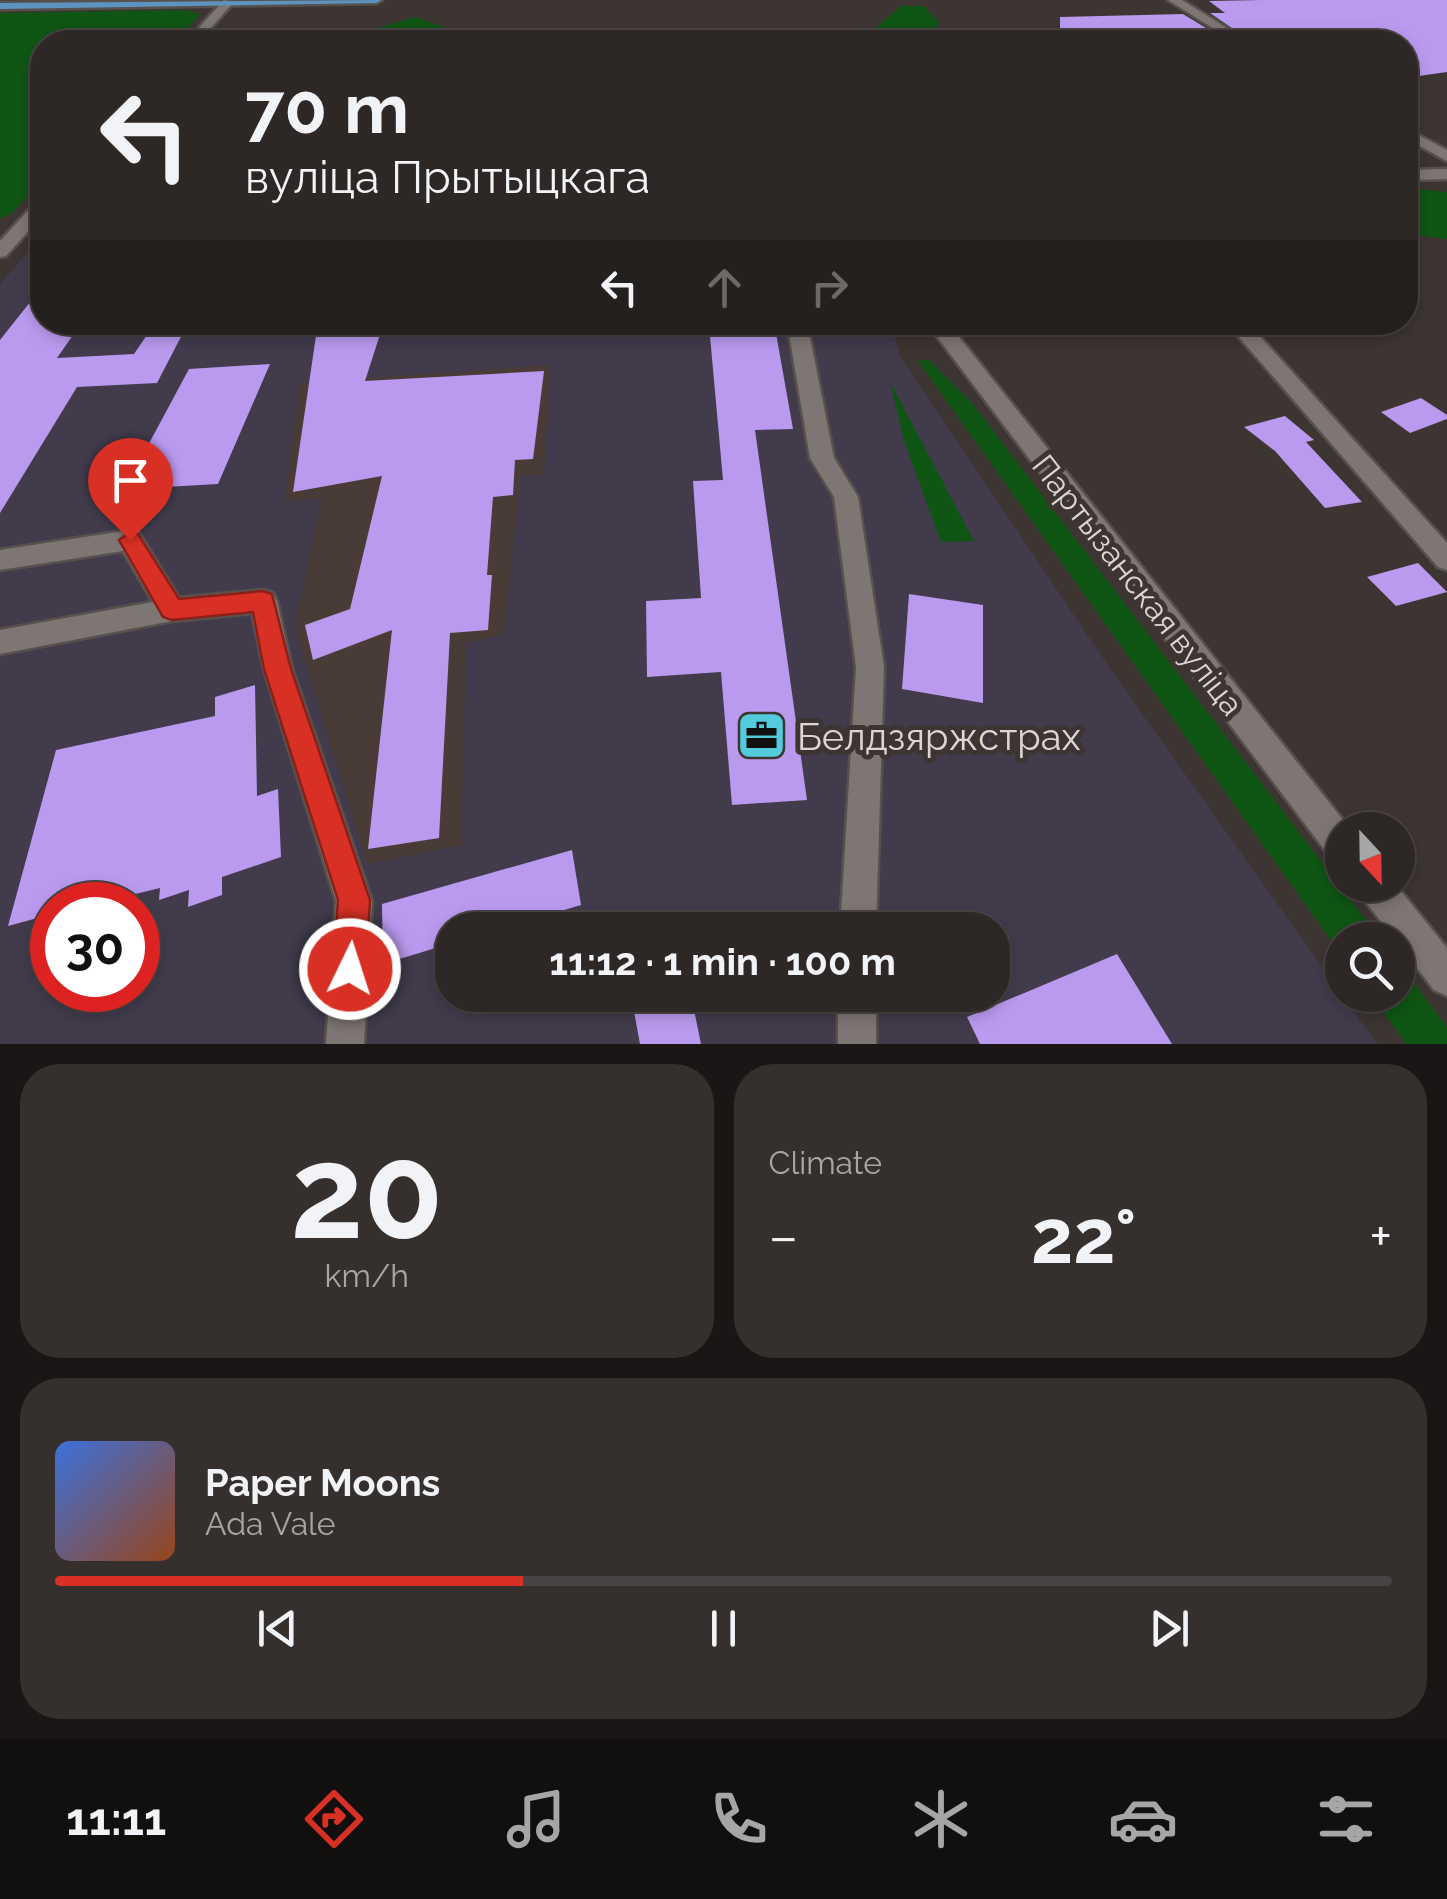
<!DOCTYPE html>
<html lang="en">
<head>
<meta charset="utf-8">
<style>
	body { margin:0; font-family:Raleway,sans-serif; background:#35302e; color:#f1f3f6; height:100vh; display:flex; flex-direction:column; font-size:38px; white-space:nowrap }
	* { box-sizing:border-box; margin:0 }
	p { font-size:32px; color:#a7a6a7 }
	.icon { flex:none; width:55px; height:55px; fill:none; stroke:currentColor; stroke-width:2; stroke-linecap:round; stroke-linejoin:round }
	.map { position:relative; height:1044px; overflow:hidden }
	.sheet { display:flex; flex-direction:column; gap:20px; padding:20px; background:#191615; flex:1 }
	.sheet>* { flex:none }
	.banner { position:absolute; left:30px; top:30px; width:1388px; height:305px; border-radius:40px; box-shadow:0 5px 15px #0003,0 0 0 2px #484443; background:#2d2826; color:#f1f3f6; overflow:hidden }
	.needle { width:65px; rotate:158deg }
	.tools { position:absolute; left:1325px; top:812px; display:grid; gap:20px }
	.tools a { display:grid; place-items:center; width:90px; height:90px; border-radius:50%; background:#2d2826; box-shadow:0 5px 15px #0003,0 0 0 2px #484443; font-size:50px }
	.speed { position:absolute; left:30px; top:882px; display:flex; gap:20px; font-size:50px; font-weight:700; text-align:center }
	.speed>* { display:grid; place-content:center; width:130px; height:130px; border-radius:50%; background:#2d2826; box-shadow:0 5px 15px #0003,0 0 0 2px #484443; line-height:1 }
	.speed .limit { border:15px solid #d22; background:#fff; color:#111 }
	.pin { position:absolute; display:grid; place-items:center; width:85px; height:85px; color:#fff; margin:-102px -42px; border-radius:50% 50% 50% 0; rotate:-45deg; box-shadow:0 0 10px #0007 }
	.pin .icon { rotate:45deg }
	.me { position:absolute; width:110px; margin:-55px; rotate:4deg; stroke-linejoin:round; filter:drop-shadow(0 0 8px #0008) }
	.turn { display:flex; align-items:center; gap:35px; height:210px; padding:0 50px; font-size:45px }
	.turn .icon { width:130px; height:130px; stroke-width:2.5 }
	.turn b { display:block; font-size:70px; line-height:85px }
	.lanes { display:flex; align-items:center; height:95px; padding:0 50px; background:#0003; justify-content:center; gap:50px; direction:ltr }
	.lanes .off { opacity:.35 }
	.big { font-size:75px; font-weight:700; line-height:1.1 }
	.sheet .widget { flex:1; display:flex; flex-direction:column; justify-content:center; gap:15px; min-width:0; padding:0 35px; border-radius:40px; background:#35302e }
	.sheet .dial { align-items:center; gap:0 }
	.dial b { font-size:130px; line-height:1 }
	.song { display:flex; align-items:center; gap:30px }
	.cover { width:120px; height:120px; border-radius:15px; background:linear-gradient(135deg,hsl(220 70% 55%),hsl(20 70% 35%)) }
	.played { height:10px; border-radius:5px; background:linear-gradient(90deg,#d93025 35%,#484443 35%) }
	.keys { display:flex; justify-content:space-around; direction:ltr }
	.heat { display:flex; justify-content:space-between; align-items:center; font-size:55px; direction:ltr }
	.sheet .tiles { flex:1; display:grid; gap:20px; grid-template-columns:1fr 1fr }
	.widget:last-child { grid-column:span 2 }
	.trip { position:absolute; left:435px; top:912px; width:575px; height:100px; border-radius:40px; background:#2d2826; box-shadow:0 5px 15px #0003,0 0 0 2px #484443; font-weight:700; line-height:100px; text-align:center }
	.tabs { display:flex; height:160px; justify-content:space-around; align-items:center; background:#12100f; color:#a7a6a7 }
	.tabs .icon { width:70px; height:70px }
	.tabs .selected { color:#d93025 }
	.tabs b { font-size:45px; color:#f1f3f6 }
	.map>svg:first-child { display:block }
	.commercial { fill:#413b4c; fill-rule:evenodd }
	.built { fill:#493c36 }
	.green { fill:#0f5514 }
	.building { fill:#ba9aef }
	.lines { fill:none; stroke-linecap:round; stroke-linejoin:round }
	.minor-casing { stroke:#57514e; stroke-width:5 }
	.major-casing { stroke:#57514e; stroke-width:5 }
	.minor { fill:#7e7673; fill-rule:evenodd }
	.major { fill:#5c93bf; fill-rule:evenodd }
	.route { fill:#d93025; stroke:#8d1f18; stroke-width:2.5 }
	.labels { text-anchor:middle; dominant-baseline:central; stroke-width:10; stroke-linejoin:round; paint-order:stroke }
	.street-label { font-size:32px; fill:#dbd6d4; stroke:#3c3532 }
	.near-poi-label { font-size:38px; fill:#dbd6d4; stroke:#3c3532; text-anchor:start }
</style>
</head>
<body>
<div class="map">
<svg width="1447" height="1044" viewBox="0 0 1447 1044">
	<rect width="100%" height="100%" fill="#3c3532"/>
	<path class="commercial" d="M 42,243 L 42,322 L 890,323 L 901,358 L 1109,667 L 1377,1044 L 0,1044 L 0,284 L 27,253 ZM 52,905 L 138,905 L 138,990 L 52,990 ZM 452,930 L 992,930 L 992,995 L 452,995 Z"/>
	<path class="built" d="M 550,365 L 544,474 L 520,476 L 504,634 L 466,643 L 461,845 L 367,864 L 295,627 L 322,498 L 285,501 L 300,383 Z"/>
	<path class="green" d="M 901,6 L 924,6 L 939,23 L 931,35 L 938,42 L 849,42 L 872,31 Z
		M 184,10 L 200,14 L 176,42 L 42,42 L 42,182 L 11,214 L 0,218 L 0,13 Z
		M 415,17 L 469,36 L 466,42 L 337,40 Z
		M 1405,188 L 1447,192 L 1447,239 L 1405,234 Z
		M 928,359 L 972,403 L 1381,940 L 1342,940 L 1342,956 L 918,361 Z
		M 890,382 L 974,541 L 941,542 L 904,441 Z
		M 1398,962 L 1447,1027 L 1447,1044 L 1406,1044 L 1371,995 L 1398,995 Z"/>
	<path class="building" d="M 1262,0 L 1447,0 L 1447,72 L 1405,78 L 1405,42 L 1252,42 L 1210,13 L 1225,13 L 1209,1 Z
		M 1183,14 L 1229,42 L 1060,42 L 1060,17 Z
		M 42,287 L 42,322 L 82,322 L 57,358 L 134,354 L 149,332 L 184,331 L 157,383 L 77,387 L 0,513 L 0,340 Z
		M 318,322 L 384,322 L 365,381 L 544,371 L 533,459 L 515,460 L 513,495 L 493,497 L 487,575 L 492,575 L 488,630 L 450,633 L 439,838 L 368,849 L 392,630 L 313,660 L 305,625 L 350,609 L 382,476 L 293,492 Z
		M 774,322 L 793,429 L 755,430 L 807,800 L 732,805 L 721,672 L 647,677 L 646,601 L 701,598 L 693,481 L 723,480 L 709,325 Z
		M 270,364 L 218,484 L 148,488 L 162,461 L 139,462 L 189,369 Z
		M 1421,398 L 1447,415 L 1447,419 L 1410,433 L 1381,412 Z
		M 1285,416 L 1314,440 L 1306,442 L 1362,502 L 1325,508 L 1275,451 L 1244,427 Z
		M 1418,563 L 1447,592 L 1396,606 L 1367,577 Z
		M 909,594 L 983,605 L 983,703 L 902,689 Z
		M 255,685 L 257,796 L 278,789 L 281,857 L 222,877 L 222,895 L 188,907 L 189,890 L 159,900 L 160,888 L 90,905 L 52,905 L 52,914 L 8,926 L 56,750 L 215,716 L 215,697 Z
		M 572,850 L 581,905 L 497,930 L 452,930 L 452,943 L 383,964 L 382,904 Z
		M 1117,954 L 1172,1044 L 980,1044 L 967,1017 Z
		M 631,995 L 691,995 L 701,1044 L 640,1044 Z"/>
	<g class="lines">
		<defs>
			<path id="minor" d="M 224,0 L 234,2 L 198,42 L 186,42 Z
				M 1168,0 L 1182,0 L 1249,42 L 1235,42 Z
				M 1405,128 L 1447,150 L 1447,161 L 1405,138 Z
				M 1447,169 L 1447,179 L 1405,180 L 1405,170 Z
				M 42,201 L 42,216 L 6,256 L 0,257 L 0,241 L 36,202 Z
				M 787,322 L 807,322 L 834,458 L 858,497 L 884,667 L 876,930 L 840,930 L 856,667 L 834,497 L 810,458 Z
				M 926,322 L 947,322 L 1351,830 L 1342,830 L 1342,862 L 1330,857 Z
				M 1226,322 L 1247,322 L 1447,543 L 1447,570 L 1438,567 Z
				M 130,530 L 139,533 L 179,598 L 263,590 L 273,593 L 277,601 L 292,669 L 372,901 L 364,1044 L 326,1044 L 336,901 L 264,669 L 252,613 L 172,621 L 0,654 L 0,630 L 153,602 L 123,551 L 0,570 L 0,550 Z
				M 1357,885 L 1396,885 L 1447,948 L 1447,996 L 1434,990 L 1362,897 Z
				M 838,995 L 876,995 L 876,1044 L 838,1044 Z"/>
			<path id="major" d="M 382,0 L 376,3 L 0,9 L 0,3 Z"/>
		</defs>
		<use href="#minor" class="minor-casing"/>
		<use href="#major" class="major-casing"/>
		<use href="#minor" class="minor"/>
		<use href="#major" class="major"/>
	</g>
	<path class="route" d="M 130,532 L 138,534 L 179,599 L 263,591 L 272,594 L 291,669 L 370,900 L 366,969 L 362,981 L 350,985 L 338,981 L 333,969 L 338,900 L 264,669 L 253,612 L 172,620 L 163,617 L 119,540 Z"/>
	<defs>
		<symbol id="office-square" viewBox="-11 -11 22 22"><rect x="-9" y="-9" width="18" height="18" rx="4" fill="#54cadd" stroke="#3c3532"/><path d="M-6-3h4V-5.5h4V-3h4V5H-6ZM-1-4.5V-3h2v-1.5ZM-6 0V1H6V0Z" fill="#111"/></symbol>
	</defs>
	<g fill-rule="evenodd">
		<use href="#office-square" x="734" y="708" width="55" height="55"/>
	</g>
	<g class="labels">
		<g class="street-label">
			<text transform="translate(1138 585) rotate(52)">Партызанская вуліца</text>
		</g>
		<g class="near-poi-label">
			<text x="797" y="736">Белдзяржстрах</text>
		</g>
	</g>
</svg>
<div class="tools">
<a><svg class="needle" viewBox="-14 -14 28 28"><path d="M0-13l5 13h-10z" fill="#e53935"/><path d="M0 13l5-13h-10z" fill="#a7a6a7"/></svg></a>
<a><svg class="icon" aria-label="search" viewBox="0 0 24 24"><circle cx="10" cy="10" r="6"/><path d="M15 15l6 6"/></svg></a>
</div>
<div class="speed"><div class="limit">30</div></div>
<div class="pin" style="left:130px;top:540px;background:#d93025"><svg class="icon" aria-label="arrive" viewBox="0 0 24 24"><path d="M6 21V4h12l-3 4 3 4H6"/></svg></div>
<svg class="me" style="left:350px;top:969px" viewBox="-20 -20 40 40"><circle r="17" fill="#d93025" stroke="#fff" stroke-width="3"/><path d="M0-11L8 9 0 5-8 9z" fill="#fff"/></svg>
<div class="trip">11:12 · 1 min · 100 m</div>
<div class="banner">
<div class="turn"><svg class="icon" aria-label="left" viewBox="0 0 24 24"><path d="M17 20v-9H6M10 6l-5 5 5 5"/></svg><div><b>70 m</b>вуліца Прытыцкага</div></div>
<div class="lanes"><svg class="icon" aria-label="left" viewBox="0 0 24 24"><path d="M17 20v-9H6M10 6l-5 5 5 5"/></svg><svg class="icon off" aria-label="ahead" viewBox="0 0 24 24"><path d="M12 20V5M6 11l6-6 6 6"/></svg><svg class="icon off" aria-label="right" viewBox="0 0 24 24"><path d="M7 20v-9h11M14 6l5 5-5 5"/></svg></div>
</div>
</div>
<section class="sheet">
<div class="tiles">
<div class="widget dial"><b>20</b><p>km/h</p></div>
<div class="widget"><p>Climate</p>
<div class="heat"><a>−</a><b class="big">22°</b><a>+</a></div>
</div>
<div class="widget">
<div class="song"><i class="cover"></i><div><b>Paper Moons</b><p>Ada Vale</p></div></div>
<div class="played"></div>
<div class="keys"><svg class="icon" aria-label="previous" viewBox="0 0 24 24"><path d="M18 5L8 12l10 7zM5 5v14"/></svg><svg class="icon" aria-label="pause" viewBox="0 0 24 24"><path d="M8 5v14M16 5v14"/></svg><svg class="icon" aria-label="next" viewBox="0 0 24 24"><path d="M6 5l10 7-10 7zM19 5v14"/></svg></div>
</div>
</div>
</section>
<nav class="tabs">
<b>11:11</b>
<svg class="icon selected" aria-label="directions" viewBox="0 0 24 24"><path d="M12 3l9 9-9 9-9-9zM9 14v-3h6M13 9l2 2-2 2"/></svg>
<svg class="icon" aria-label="music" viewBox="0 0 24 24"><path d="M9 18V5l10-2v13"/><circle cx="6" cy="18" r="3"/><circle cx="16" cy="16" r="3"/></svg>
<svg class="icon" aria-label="phone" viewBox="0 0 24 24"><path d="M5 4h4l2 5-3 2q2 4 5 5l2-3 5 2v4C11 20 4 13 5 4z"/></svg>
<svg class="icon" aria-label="climate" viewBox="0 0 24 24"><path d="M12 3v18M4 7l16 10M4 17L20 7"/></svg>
<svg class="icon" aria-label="car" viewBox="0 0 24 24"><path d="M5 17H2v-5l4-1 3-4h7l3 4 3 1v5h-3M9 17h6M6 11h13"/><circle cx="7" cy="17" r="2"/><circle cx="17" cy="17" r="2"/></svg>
<svg class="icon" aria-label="filters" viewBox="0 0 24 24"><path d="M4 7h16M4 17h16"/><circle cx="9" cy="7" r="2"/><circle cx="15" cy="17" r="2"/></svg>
</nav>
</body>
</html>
